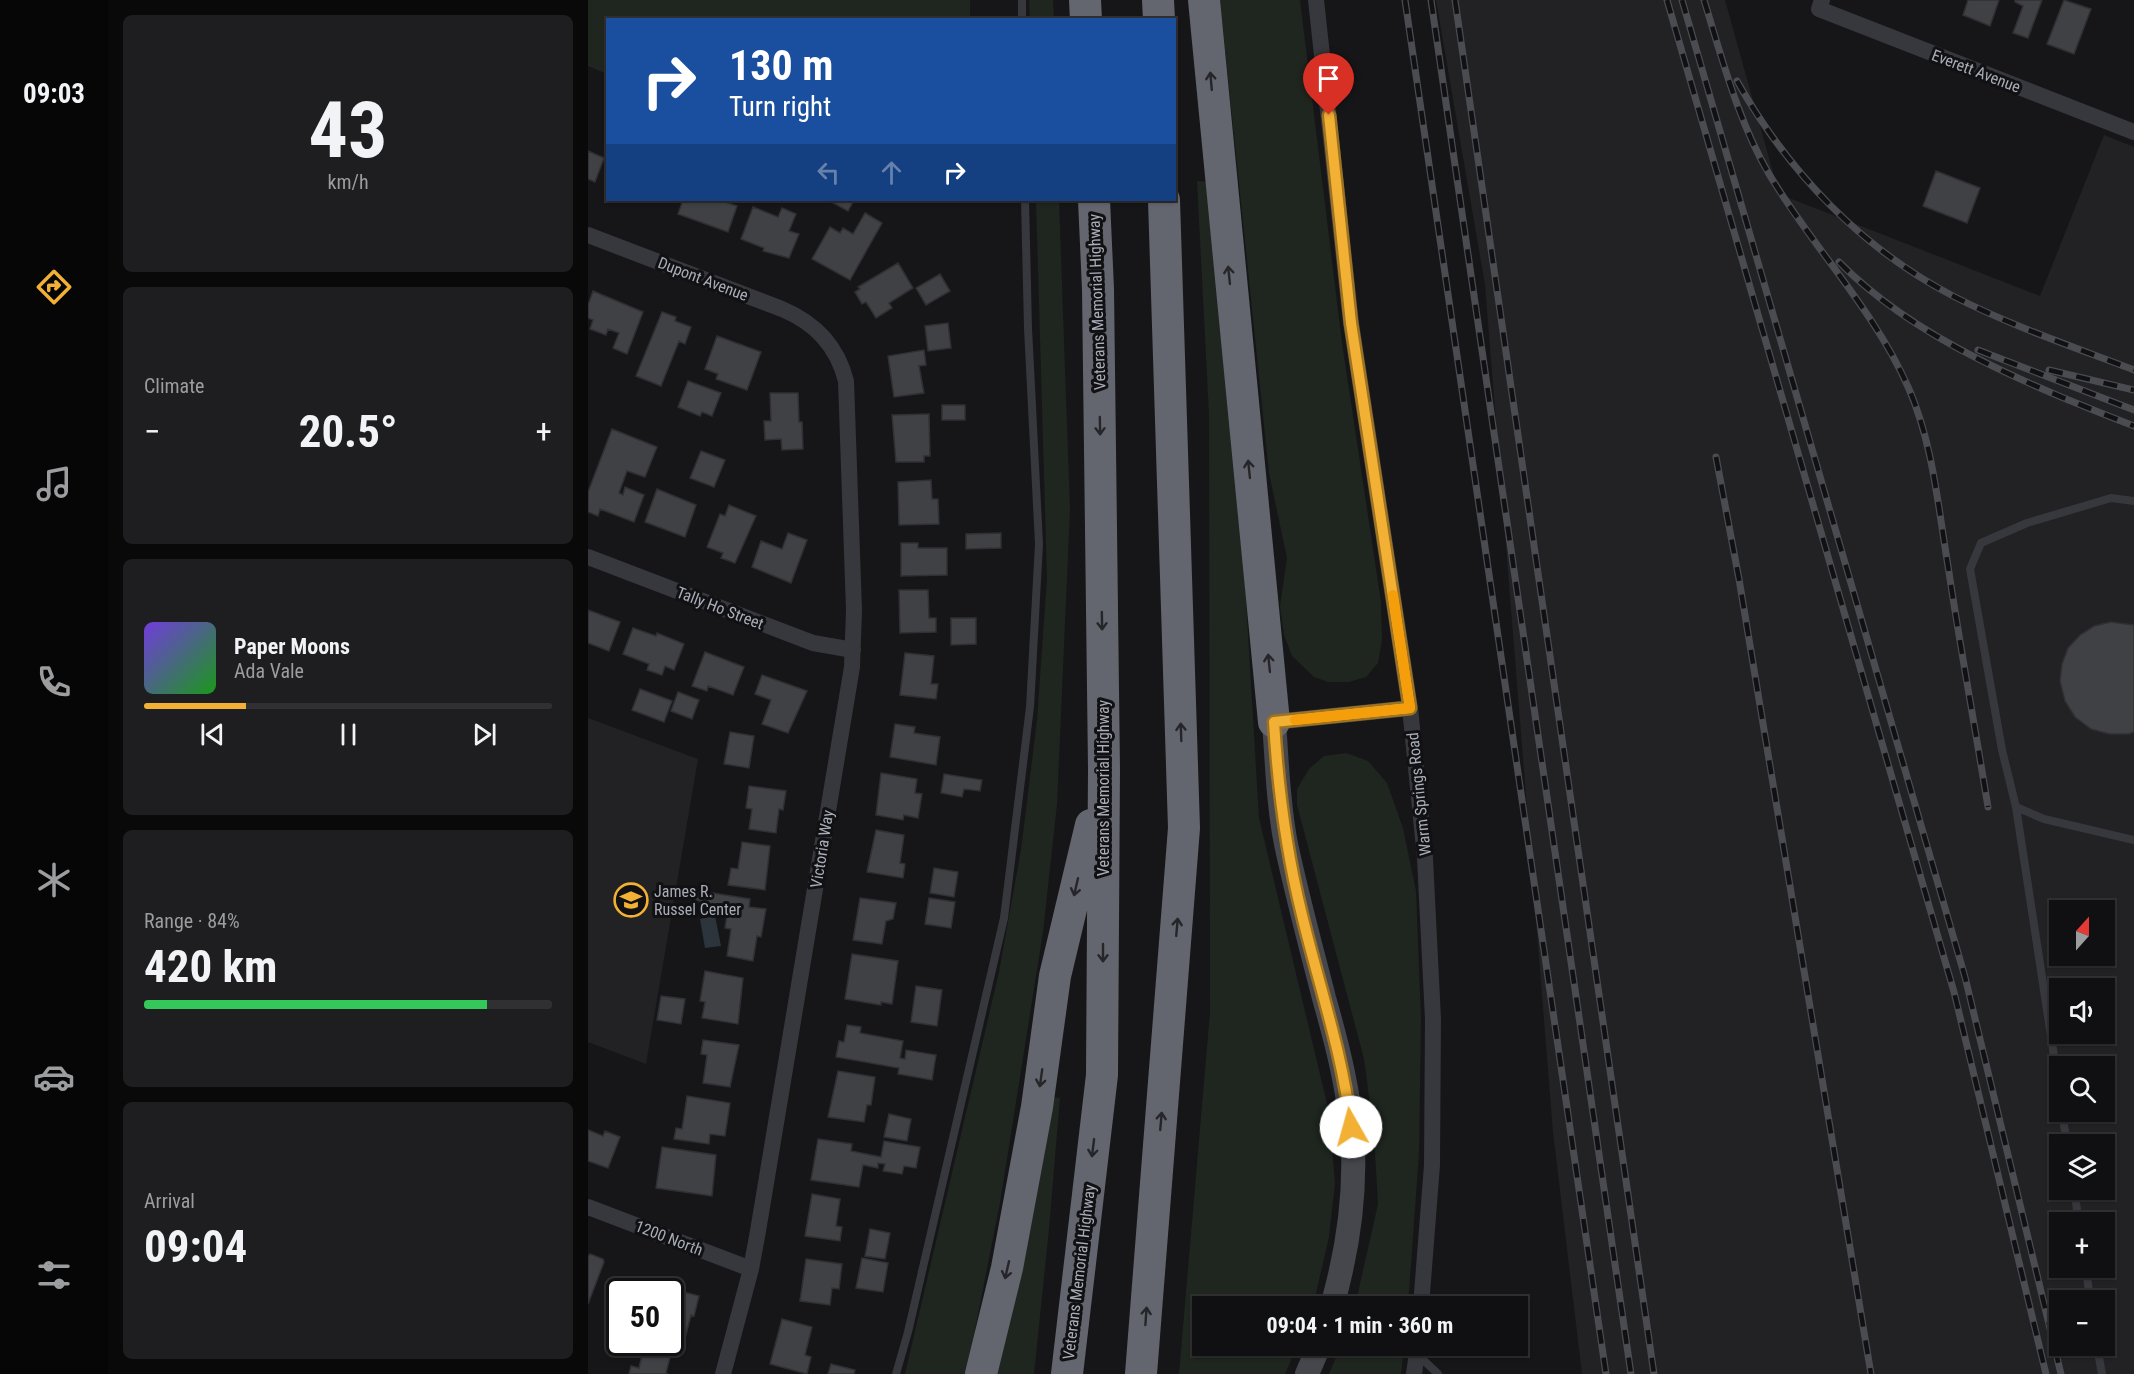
<!DOCTYPE html>
<html lang="en">
<head>
<meta charset="utf-8">
<style>
	body { margin:0; font-family:"Roboto Condensed",sans-serif; background:#1e1e20; color:#f1f3f6; height:100vh; display:flex; flex-direction:column; font-size:22px; white-space:nowrap }
	* { box-sizing:border-box; margin:0 }
	p { font-size:20px; color:#9c9d9f }
	.icon { flex:none; width:33px; height:33px; fill:none; stroke:currentColor; stroke-width:2; stroke-linecap:round; stroke-linejoin:round }
	.map { position:relative; flex:1; overflow:hidden }
	.panel { display:flex; flex-direction:column; gap:15px; padding:15px; background:#09090a; width:480px }
	.panel>* { flex:none }
	.banner { position:absolute; left:18px; top:18px; width:570px; height:183px; border-radius:0px; box-shadow:0 2px 4px #0004,0 0 0 2px #303032; background:#1a4fa0; color:#fff; overflow:hidden }
	.needle { width:39px; rotate:21deg }
	.tools { position:absolute; left:1461px; top:900px; display:grid; gap:12px }
	.tools a { display:grid; place-items:center; width:66px; height:66px; border-radius:0px; background:#101012; box-shadow:0 2px 4px #0004,0 0 0 2px #303032; font-size:30px }
	.speed { position:absolute; left:18px; top:1278px; display:flex; gap:12px; font-size:30px; font-weight:700; text-align:center }
	.speed>* { display:grid; place-content:center; width:78px; height:78px; border-radius:50%; background:#101012; box-shadow:0 2px 4px #0004,0 0 0 2px #303032; line-height:1 }
	.speed .limit { border:3px solid #111; border-radius:9px; background:#fff; color:#111 }
	.pin { position:absolute; display:grid; place-items:center; width:51px; height:51px; color:#fff; margin:-62px -26px; border-radius:50% 50% 50% 0; rotate:-45deg; box-shadow:0 0 6px #0007 }
	.pin .icon { rotate:45deg }
	.me { position:absolute; width:66px; margin:-33px; rotate:353deg; stroke-linejoin:round; filter:drop-shadow(0 0 4px #0008) }
	.turn { display:flex; align-items:center; gap:21px; height:126px; padding:0 24px; font-size:27px }
	.turn .icon { width:78px; height:78px; stroke-width:2.5 }
	.turn b { display:block; font-size:42px; line-height:51px }
	.lanes { display:flex; align-items:center; height:57px; padding:0 24px; background:#0003; justify-content:center; gap:30px; direction:ltr }
	.lanes .off { opacity:.35 }
	.big { font-size:45px; font-weight:700; line-height:1.1 }
	.panel .widget { flex:1; display:flex; flex-direction:column; justify-content:center; gap:9px; min-width:0; padding:0 21px; border-radius:9px; background:#1e1e20 }
	.panel .dial { align-items:center; gap:0 }
	.dial b { font-size:78px; line-height:1 }
	.song { display:flex; align-items:center; gap:18px }
	.cover { width:72px; height:72px; border-radius:9px; background:linear-gradient(135deg,hsl(260 70% 55%),hsl(120 70% 35%)) }
	.played { height:6px; border-radius:3px; background:linear-gradient(90deg,#f2b134 25%,#303032 25%) }
	.keys { display:flex; justify-content:space-around; direction:ltr }
	.heat { display:flex; justify-content:space-between; align-items:center; font-size:33px; direction:ltr }
	.charge { height:9px; border-radius:4px; background:linear-gradient(90deg,#34c759 84%,#303032 0) }
	.trip { position:absolute; left:604px; top:1296px; width:336px; height:60px; border-radius:0px; background:#101012; box-shadow:0 2px 4px #0004,0 0 0 2px #303032; font-weight:700; line-height:60px; text-align:center }
	main { display:flex; flex:1; min-height:0 }
	.dock { display:flex; flex-direction:column; width:108px; justify-content:space-around; align-items:center; background:#060607; color:#9c9d9f }
	.dock .icon { width:42px; height:42px }
	.dock .on { color:#f2b134 }
	.dock b { font-size:27px; color:#f1f3f6 }
	.map>svg:first-child { display:block }
	.built { fill:#222225; fill-rule:evenodd }
	.green { fill:#1e261f }
	.water { fill:#2c353c }
	.building { fill:#404145; stroke:#303034; stroke-width:1.5 }
	.lines { fill:none; stroke-linecap:round; stroke-linejoin:round }
	.service { stroke:#37383d; stroke-width:8 }
	.minor { stroke:#37383d; stroke-width:16 }
	.secondary { stroke:#45474d; stroke-width:24 }
	.motorway { stroke:#63666e; stroke-width:32 }
	.rail-casing { stroke:#4a4c52; stroke-width:7 }
	.rail { stroke:#111113; stroke-width:4.5; stroke-dasharray:14; stroke-linecap:butt }
	.oneway { stroke:#26262a }
	.route-casing { stroke:#9d7322; stroke-width:15 }
	.route { stroke:#f2b134; stroke-width:10 }
	.slow { stroke:#f59e0b; stroke-width:10 }
	.labels { text-anchor:middle; dominant-baseline:central; stroke-width:6; stroke-linejoin:round; paint-order:stroke }
	.street-label { font-size:16px; fill:#a8adb8; stroke:#111113 }
	.poi-label { font-size:16px; fill:#a8adb8; stroke:#111113; text-anchor:start }
</style>
</head>
<body>
<main>
<nav class="dock">
<b>09:03</b>
<svg class="icon on" aria-label="directions" viewBox="0 0 24 24"><path d="M12 3l9 9-9 9-9-9zM9 14v-3h6M13 9l2 2-2 2"/></svg>
<svg class="icon" aria-label="music" viewBox="0 0 24 24"><path d="M9 18V5l10-2v13"/><circle cx="6" cy="18" r="3"/><circle cx="16" cy="16" r="3"/></svg>
<svg class="icon" aria-label="phone" viewBox="0 0 24 24"><path d="M5 4h4l2 5-3 2q2 4 5 5l2-3 5 2v4C11 20 4 13 5 4z"/></svg>
<svg class="icon" aria-label="climate" viewBox="0 0 24 24"><path d="M12 3v18M4 7l16 10M4 17L20 7"/></svg>
<svg class="icon" aria-label="car" viewBox="0 0 24 24"><path d="M5 17H2v-5l4-1 3-4h7l3 4 3 1v5h-3M9 17h6M6 11h13"/><circle cx="7" cy="17" r="2"/><circle cx="17" cy="17" r="2"/></svg>
<svg class="icon" aria-label="filters" viewBox="0 0 24 24"><path d="M4 7h16M4 17h16"/><circle cx="9" cy="7" r="2"/><circle cx="15" cy="17" r="2"/></svg>
</nav>
<section class="panel">
<div class="widget dial"><b>43</b><p>km/h</p></div>
<div class="widget"><p>Climate</p>
<div class="heat"><a>−</a><b class="big">20.5°</b><a>+</a></div>
</div>
<div class="widget">
<div class="song"><i class="cover"></i><div><b>Paper Moons</b><p>Ada Vale</p></div></div>
<div class="played"></div>
<div class="keys"><svg class="icon" aria-label="previous" viewBox="0 0 24 24"><path d="M18 5L8 12l10 7zM5 5v14"/></svg><svg class="icon" aria-label="pause" viewBox="0 0 24 24"><path d="M8 5v14M16 5v14"/></svg><svg class="icon" aria-label="next" viewBox="0 0 24 24"><path d="M6 5l10 7-10 7zM19 5v14"/></svg></div>
</div>
<div class="widget"><p>Range · 84%</p><b class="big">420 km</b><div class="charge"></div></div>
<div class="widget"><p>Arrival</p><b class="big">09:04</b></div>
</section>
<div class="map">
<svg width="1546" height="1374" viewBox="0 0 1546 1374">
	<rect width="100%" height="100%" fill="#161618"/>
	<path class="built" d="M 848,0 L 1137,0 L 1191,194 L 1452,296 L 1516,135 L 1546,147 L 1546,1374 L 994,1374 L 965,1132 L 897,285 ZM 1472,910 L 1516,910 L 1516,956 L 1472,956 ZM 1472,988 L 1516,988 L 1516,1034 L 1472,1034 ZM 1472,1066 L 1516,1066 L 1516,1112 L 1472,1112 ZM 1472,1144 L 1516,1144 L 1516,1190 L 1472,1190 ZM 1472,1222 L 1516,1222 L 1516,1268 L 1472,1268 ZM 1472,1300 L 1516,1300 L 1516,1346 L 1472,1346 Z
		M 0,718 L 110,759 L 58,1064 L 0,1042 Z"/>
	<path class="green" d="M 0,0 L 382,0 L 382,19 L 20,20 L 19,74 L 0,66 Z
		M 441,0 L 465,0 L 466,19 L 442,19 Z
		M 632,0 L 712,0 L 754,343 L 793,602 L 794,640 L 790,663 L 778,677 L 761,682 L 740,682 L 726,677 L 704,656 L 696,635 L 692,606 L 699,558 L 681,473 Z
		M 609,181 L 623,182 L 652,500 L 671,818 L 741,1112 L 747,1183 L 741,1237 L 725,1306 L 615,1306 L 615,1346 L 709,1346 L 697,1374 L 591,1374 L 622,1012 L 621,414 Z
		M 448,200 L 471,200 L 482,510 L 469,804 L 455,932 L 412,1203 L 381,1360 L 377,1374 L 317,1374 L 411,972 L 433,850 L 449,720 L 459,578 Z
		M 758,753 L 780,761 L 799,783 L 815,828 L 828,891 L 833,1019 L 831,1153 L 820,1306 L 767,1306 L 790,1204 L 786,1134 L 776,1059 L 709,805 L 709,789 L 721,769 L 736,756 Z
		M 459,1097 L 472,1098 L 461,1229 L 446,1374 L 405,1374 Z
		M 753,1346 L 816,1346 L 813,1374 L 741,1374 Z"/>
	<path class="water" d="M 127,916 L 133,946 L 117,948 L 112,919 Z"/>
	<path class="building" d="M 1380,0 L 1411,0 L 1402,26 L 1375,15 Z
		M 1427,0 L 1454,0 L 1440,38 L 1425,33 L 1435,6 L 1427,2 Z
		M 1476,0 L 1503,9 L 1486,54 L 1459,44 Z
		M 0,151 L 16,158 L 7,182 L 0,179 Z
		M 1348,171 L 1392,188 L 1379,223 L 1335,206 Z
		M 95,200 L 131,200 L 149,206 L 140,232 L 90,214 Z
		M 240,200 L 266,200 L 260,211 Z
		M 165,207 L 190,217 L 194,208 L 208,214 L 201,231 L 211,234 L 201,258 L 175,251 L 176,248 L 153,239 Z
		M 277,213 L 294,223 L 262,280 L 224,259 L 242,227 L 252,233 L 255,228 L 265,234 Z
		M 310,263 L 325,288 L 301,303 L 304,308 L 288,318 L 278,302 L 274,304 L 267,292 L 272,289 L 270,287 Z
		M 352,274 L 362,291 L 338,305 L 328,288 Z
		M 5,291 L 55,312 L 39,354 L 25,348 L 31,333 L 20,329 L 18,335 L 2,329 L 5,320 L 0,318 L 0,305 Z
		M 74,312 L 88,317 L 87,321 L 103,327 L 97,344 L 91,341 L 73,386 L 48,376 Z
		M 360,323 L 363,348 L 340,351 L 337,326 Z
		M 129,336 L 173,352 L 159,390 L 128,379 L 130,374 L 117,369 Z
		M 336,350 L 338,365 L 331,366 L 336,393 L 306,397 L 300,356 Z
		M 100,381 L 133,393 L 124,416 L 114,412 L 112,416 L 90,407 Z
		M 182,393 L 210,393 L 211,422 L 214,422 L 215,449 L 194,450 L 193,439 L 177,440 L 176,421 L 183,421 Z
		M 354,405 L 377,405 L 377,420 L 354,420 Z
		M 341,414 L 342,456 L 336,456 L 336,462 L 308,462 L 304,415 Z
		M 24,429 L 69,447 L 57,477 L 39,471 L 31,493 L 35,495 L 37,487 L 56,495 L 46,522 L 12,509 L 10,516 L 0,512 L 0,492 Z
		M 113,451 L 137,460 L 126,487 L 102,478 Z
		M 343,480 L 344,499 L 350,499 L 351,524 L 311,525 L 310,482 Z
		M 69,489 L 108,505 L 97,537 L 57,522 Z
		M 141,505 L 168,516 L 147,563 L 133,558 L 135,553 L 119,547 L 132,514 L 137,516 Z
		M 200,533 L 219,540 L 203,583 L 164,567 L 173,541 L 194,549 Z
		M 413,533 L 413,548 L 378,549 L 378,534 Z
		M 313,543 L 330,543 L 330,548 L 359,548 L 359,575 L 313,576 Z
		M 311,590 L 340,590 L 341,618 L 348,618 L 348,632 L 312,633 Z
		M 0,610 L 32,622 L 21,651 L 0,643 Z
		M 363,618 L 388,618 L 388,644 L 363,645 Z
		M 1523,622 L 1546,625 L 1546,732 L 1541,734 L 1521,734 L 1503,729 L 1487,717 L 1477,701 L 1472,681 L 1474,664 L 1480,648 L 1492,635 L 1506,626 Z
		M 45,628 L 68,636 L 69,633 L 96,644 L 86,670 L 77,666 L 74,675 L 59,670 L 61,664 L 35,654 Z
		M 117,652 L 156,667 L 145,695 L 120,686 L 119,691 L 104,686 Z
		M 317,653 L 346,656 L 343,684 L 350,684 L 348,699 L 312,695 Z
		M 174,675 L 219,691 L 200,733 L 174,724 L 183,700 L 167,694 Z
		M 52,689 L 84,701 L 76,722 L 44,710 Z
		M 90,692 L 111,700 L 104,719 L 83,711 Z
		M 307,724 L 327,727 L 326,733 L 352,737 L 348,765 L 302,757 Z
		M 142,732 L 166,736 L 161,768 L 136,764 Z
		M 293,773 L 329,779 L 327,793 L 334,794 L 330,818 L 316,815 L 315,820 L 288,815 Z
		M 356,774 L 394,780 L 392,791 L 376,789 L 374,797 L 353,793 Z
		M 161,786 L 198,791 L 195,810 L 191,809 L 188,833 L 161,829 L 164,809 L 158,808 Z
		M 288,830 L 316,835 L 312,863 L 317,864 L 315,878 L 279,872 Z
		M 154,842 L 182,846 L 177,890 L 140,885 L 143,868 L 150,869 Z
		M 346,868 L 370,872 L 366,897 L 342,893 Z
		M 105,890 L 162,899 L 161,907 L 178,909 L 173,937 L 169,936 L 165,961 L 139,956 L 143,929 L 137,928 L 140,909 L 104,899 Z
		M 272,898 L 308,903 L 305,919 L 298,921 L 294,944 L 265,940 Z
		M 341,898 L 367,902 L 363,928 L 337,924 Z
		M 264,954 L 310,961 L 304,1004 L 293,1002 L 293,1005 L 257,999 Z
		M 117,971 L 155,978 L 150,1024 L 114,1018 L 117,1002 L 112,1001 Z
		M 328,986 L 354,990 L 349,1026 L 323,1022 Z
		M 73,996 L 97,999 L 93,1024 L 69,1020 Z
		M 259,1025 L 273,1027 L 272,1033 L 315,1041 L 312,1058 L 317,1059 L 318,1050 L 348,1055 L 344,1080 L 310,1074 L 311,1068 L 248,1057 L 251,1041 L 256,1042 Z
		M 115,1040 L 151,1045 L 142,1087 L 115,1083 L 119,1055 L 113,1054 Z
		M 250,1071 L 287,1077 L 283,1105 L 279,1105 L 276,1122 L 240,1117 Z
		M 99,1096 L 142,1103 L 137,1136 L 122,1134 L 121,1144 L 86,1139 L 88,1128 L 94,1129 Z
		M 301,1114 L 323,1119 L 319,1141 L 296,1137 Z
		M 0,1130 L 15,1136 L 17,1131 L 32,1137 L 20,1168 L 0,1161 Z
		M 230,1139 L 264,1144 L 263,1151 L 293,1157 L 296,1141 L 332,1147 L 328,1168 L 316,1166 L 314,1174 L 295,1171 L 297,1164 L 290,1163 L 290,1168 L 275,1165 L 271,1187 L 223,1180 Z
		M 74,1147 L 128,1155 L 124,1196 L 68,1188 Z
		M 224,1194 L 252,1199 L 248,1226 L 254,1227 L 252,1241 L 217,1236 Z
		M 282,1229 L 302,1233 L 297,1259 L 277,1256 Z
		M 2,1254 L 15,1259 L 16,1262 L 0,1304 L 0,1256 Z
		M 274,1258 L 300,1263 L 295,1292 L 268,1288 Z
		M 218,1259 L 254,1264 L 251,1289 L 244,1288 L 242,1305 L 212,1301 Z
		M 65,1284 L 111,1296 L 106,1316 L 103,1315 L 97,1338 L 82,1334 L 82,1292 L 63,1292 Z
		M 194,1319 L 224,1327 L 217,1355 L 223,1357 L 219,1374 L 182,1364 Z
		M 57,1342 L 84,1349 L 78,1373 L 80,1374 L 41,1374 L 43,1366 L 51,1368 Z
		M 243,1364 L 267,1370 L 266,1374 L 240,1374 Z"/>
	<g class="lines">
		<path class="service" d="M 434,0 L 434,20
			M 1428,807 L 1456,819 L 1546,840
			M 1472,1095 L 1428,807 L 1414,750 L 1382,569 L 1393,543 L 1439,523 L 1523,498 L 1546,501
			M 1474,1112 L 1479,1144
			M 1486,1190 L 1491,1222
			M 1498,1268 L 1502,1300
			M 1509,1346 L 1514,1374
			M 830,1355 L 850,1374
			M 308,1374 L 320,1332 L 416,918 L 442,707 L 451,544 L 440,328 L 437,200"/>
		<path class="minor" d="M 728,0 L 763,323 L 822,708 L 837,858 L 845,1019 L 844,1165 L 833,1306
			M 1234,0 L 1231,9 L 1546,132
			M 0,235 L 194,309 C 227,323 249,345 258,381 L 266,610 L 264,667 L 170,1231 L 163,1269 L 135,1374
			M 0,557 L 225,643 L 265,650
			M 686,722 L 822,708
			M 0,1207 L 163,1269
			M 826,1374 L 830,1346"/>
		<path class="secondary" d="M 686,722 C 689,762 690,804 698,844 C 709,896 723,947 736,998 C 750,1047 763,1098 765,1149 C 767,1202 758,1257 744,1306
			M 719,1374 L 731,1346"/>
		<path class="motorway" d="M 497,0 L 498,20
			M 570,0 L 571,20
			M 616,0 L 686,722
			M 393,1374 L 419,1268 L 449,1107 L 467,976 L 503,825
			M 479,1374 L 514,1075 L 516,769 L 510,289 L 506,200
			M 553,1374 L 596,828 L 576,200"/>
		<defs>
			<path id="rail" d="M 817,0 L 1018,1374
				M 843,0 L 1043,1374
				M 867,0 L 1066,1374
				M 1079,0 L 1366,992 L 1458,1374
				M 1094,0 L 1377,977 L 1473,1374
				M 1116,0 C 1134,58 1150,121 1181,174 C 1225,248 1286,309 1321,389 C 1345,445 1350,506 1360,566 C 1372,646 1387,727 1400,807
				M 1149,81 C 1200,172 1273,248 1365,296 C 1423,326 1486,347 1546,370
				M 1251,262 C 1329,341 1444,386 1546,426
				M 1390,350 L 1546,410
				M 1461,370 L 1546,390
				M 1128,457 L 1151,579 L 1283,1374"/>
		</defs>
		<use href="#rail" class="rail-casing"/>
		<use href="#rail" class="rail"/>
	</g>
	<defs><path id="oneway-shaft" d="M-6 0H5M1.5-3L5.5 0L1.5 3" fill="none" stroke-width="1.6" stroke-linecap="round" stroke-linejoin="round" transform="scale(1.5)"/></defs>
	<g class="oneway">
		<use href="#oneway-shaft" transform="translate(623 81) rotate(-95)"/>
		<use href="#oneway-shaft" transform="translate(641 275) rotate(-96)"/>
		<use href="#oneway-shaft" transform="translate(512 426) rotate(89)"/>
		<use href="#oneway-shaft" transform="translate(661 469) rotate(-96)"/>
		<use href="#oneway-shaft" transform="translate(514 621) rotate(89)"/>
		<use href="#oneway-shaft" transform="translate(681 663) rotate(-96)"/>
		<use href="#oneway-shaft" transform="translate(593 732) rotate(-92)"/>
		<use href="#oneway-shaft" transform="translate(488 887) rotate(103)"/>
		<use href="#oneway-shaft" transform="translate(589 927) rotate(-85)"/>
		<use href="#oneway-shaft" transform="translate(515 953) rotate(90)"/>
		<use href="#oneway-shaft" transform="translate(453 1078) rotate(98)"/>
		<use href="#oneway-shaft" transform="translate(573 1121) rotate(-85)"/>
		<use href="#oneway-shaft" transform="translate(505 1148) rotate(97)"/>
		<use href="#oneway-shaft" transform="translate(419 1270) rotate(103)"/>
		<use href="#oneway-shaft" transform="translate(558 1316) rotate(-86)"/>
	</g>
	<g class="lines">
		<defs>
			<path id="route" d="M 741,115 L 763,323 L 822,708 L 686,722 C 690,788 698,851 714,915 C 731,986 755,1054 763,1127"/>
		</defs>
		<use href="#route" class="route-casing"/>
		<use href="#route" class="route"/>
		<path class="slow" d="M 707,720 L 822,708 L 805,595"/>
	</g>
	<defs>
		<symbol id="school-ring" viewBox="-11 -11 22 22"><circle r="9.5" fill="#111113" stroke="#f2b134" stroke-width="1.5"/><path d="M0-5L7-2L0 1L-7-2ZM-4 1L0 2.5L4 1V4Q0 6-4 4Z" fill="#f2b134"/></symbol>
	</defs>
	<g fill-rule="evenodd">
		<use href="#school-ring" x="24" y="881" width="38" height="38"/>
	</g>
	<g class="labels">
		<g class="street-label">
			<text transform="translate(1388 71) rotate(21)">Everett Avenue</text>
			<text transform="translate(115 279) rotate(21)">Dupont Avenue</text>
			<text transform="translate(509 302) rotate(-92)">Veterans Memorial Highway</text>
			<text transform="translate(132 608) rotate(21)">Tally Ho Street</text>
			<text transform="translate(515 788) rotate(-90)">Veterans Memorial Highway</text>
			<text transform="translate(831 794) rotate(-96)">Warm Springs Road</text>
			<text transform="translate(234 849) rotate(-81)">Victoria Way</text>
			<text transform="translate(81 1238) rotate(21)">1200 North</text>
			<text transform="translate(491 1272) rotate(-83)">Veterans Memorial Highway</text>
		</g>
		<g class="poi-label">
			<text x="66" y="891">James R.<tspan x="66" dy="18">Russel Center</tspan></text>
		</g>
	</g>
</svg>
<div class="tools">
<a><svg class="needle" viewBox="-14 -14 28 28"><path d="M0-13l5 13h-10z" fill="#e53935"/><path d="M0 13l5-13h-10z" fill="#9c9d9f"/></svg></a>
<a><svg class="icon" aria-label="sound" viewBox="0 0 24 24"><path d="M4 9h4l5-4v14l-5-4H4zM17 9q2 3 0 6"/></svg></a>
<a><svg class="icon" aria-label="search" viewBox="0 0 24 24"><circle cx="10" cy="10" r="6"/><path d="M15 15l6 6"/></svg></a>
<a><svg class="icon" aria-label="layers" viewBox="0 0 24 24"><path d="M12 4l9 5-9 5-9-5zM3 14l9 5 9-5"/></svg></a>
<a>+</a>
<a>−</a>
</div>
<div class="speed"><div class="limit">50</div></div>
<div class="pin" style="left:741px;top:115px;background:#d93025"><svg class="icon" aria-label="arrive" viewBox="0 0 24 24"><path d="M6 21V4h12l-3 4 3 4H6"/></svg></div>
<svg class="me" style="left:763px;top:1127px" viewBox="-20 -20 40 40"><circle r="19" fill="#fff"/><path d="M0-13L10 11 0 6-10 11z" fill="#f2b134"/></svg>
<div class="trip">09:04 · 1 min · 360 m</div>
<div class="banner">
<div class="turn"><svg class="icon" aria-label="right" viewBox="0 0 24 24"><path d="M7 20v-9h11M14 6l5 5-5 5"/></svg><div><b>130 m</b>Turn right</div></div>
<div class="lanes"><svg class="icon off" aria-label="left" viewBox="0 0 24 24"><path d="M17 20v-9H6M10 6l-5 5 5 5"/></svg><svg class="icon off" aria-label="ahead" viewBox="0 0 24 24"><path d="M12 20V5M6 11l6-6 6 6"/></svg><svg class="icon" aria-label="right" viewBox="0 0 24 24"><path d="M7 20v-9h11M14 6l5 5-5 5"/></svg></div>
</div>
</div>
</main>
</body>
</html>
